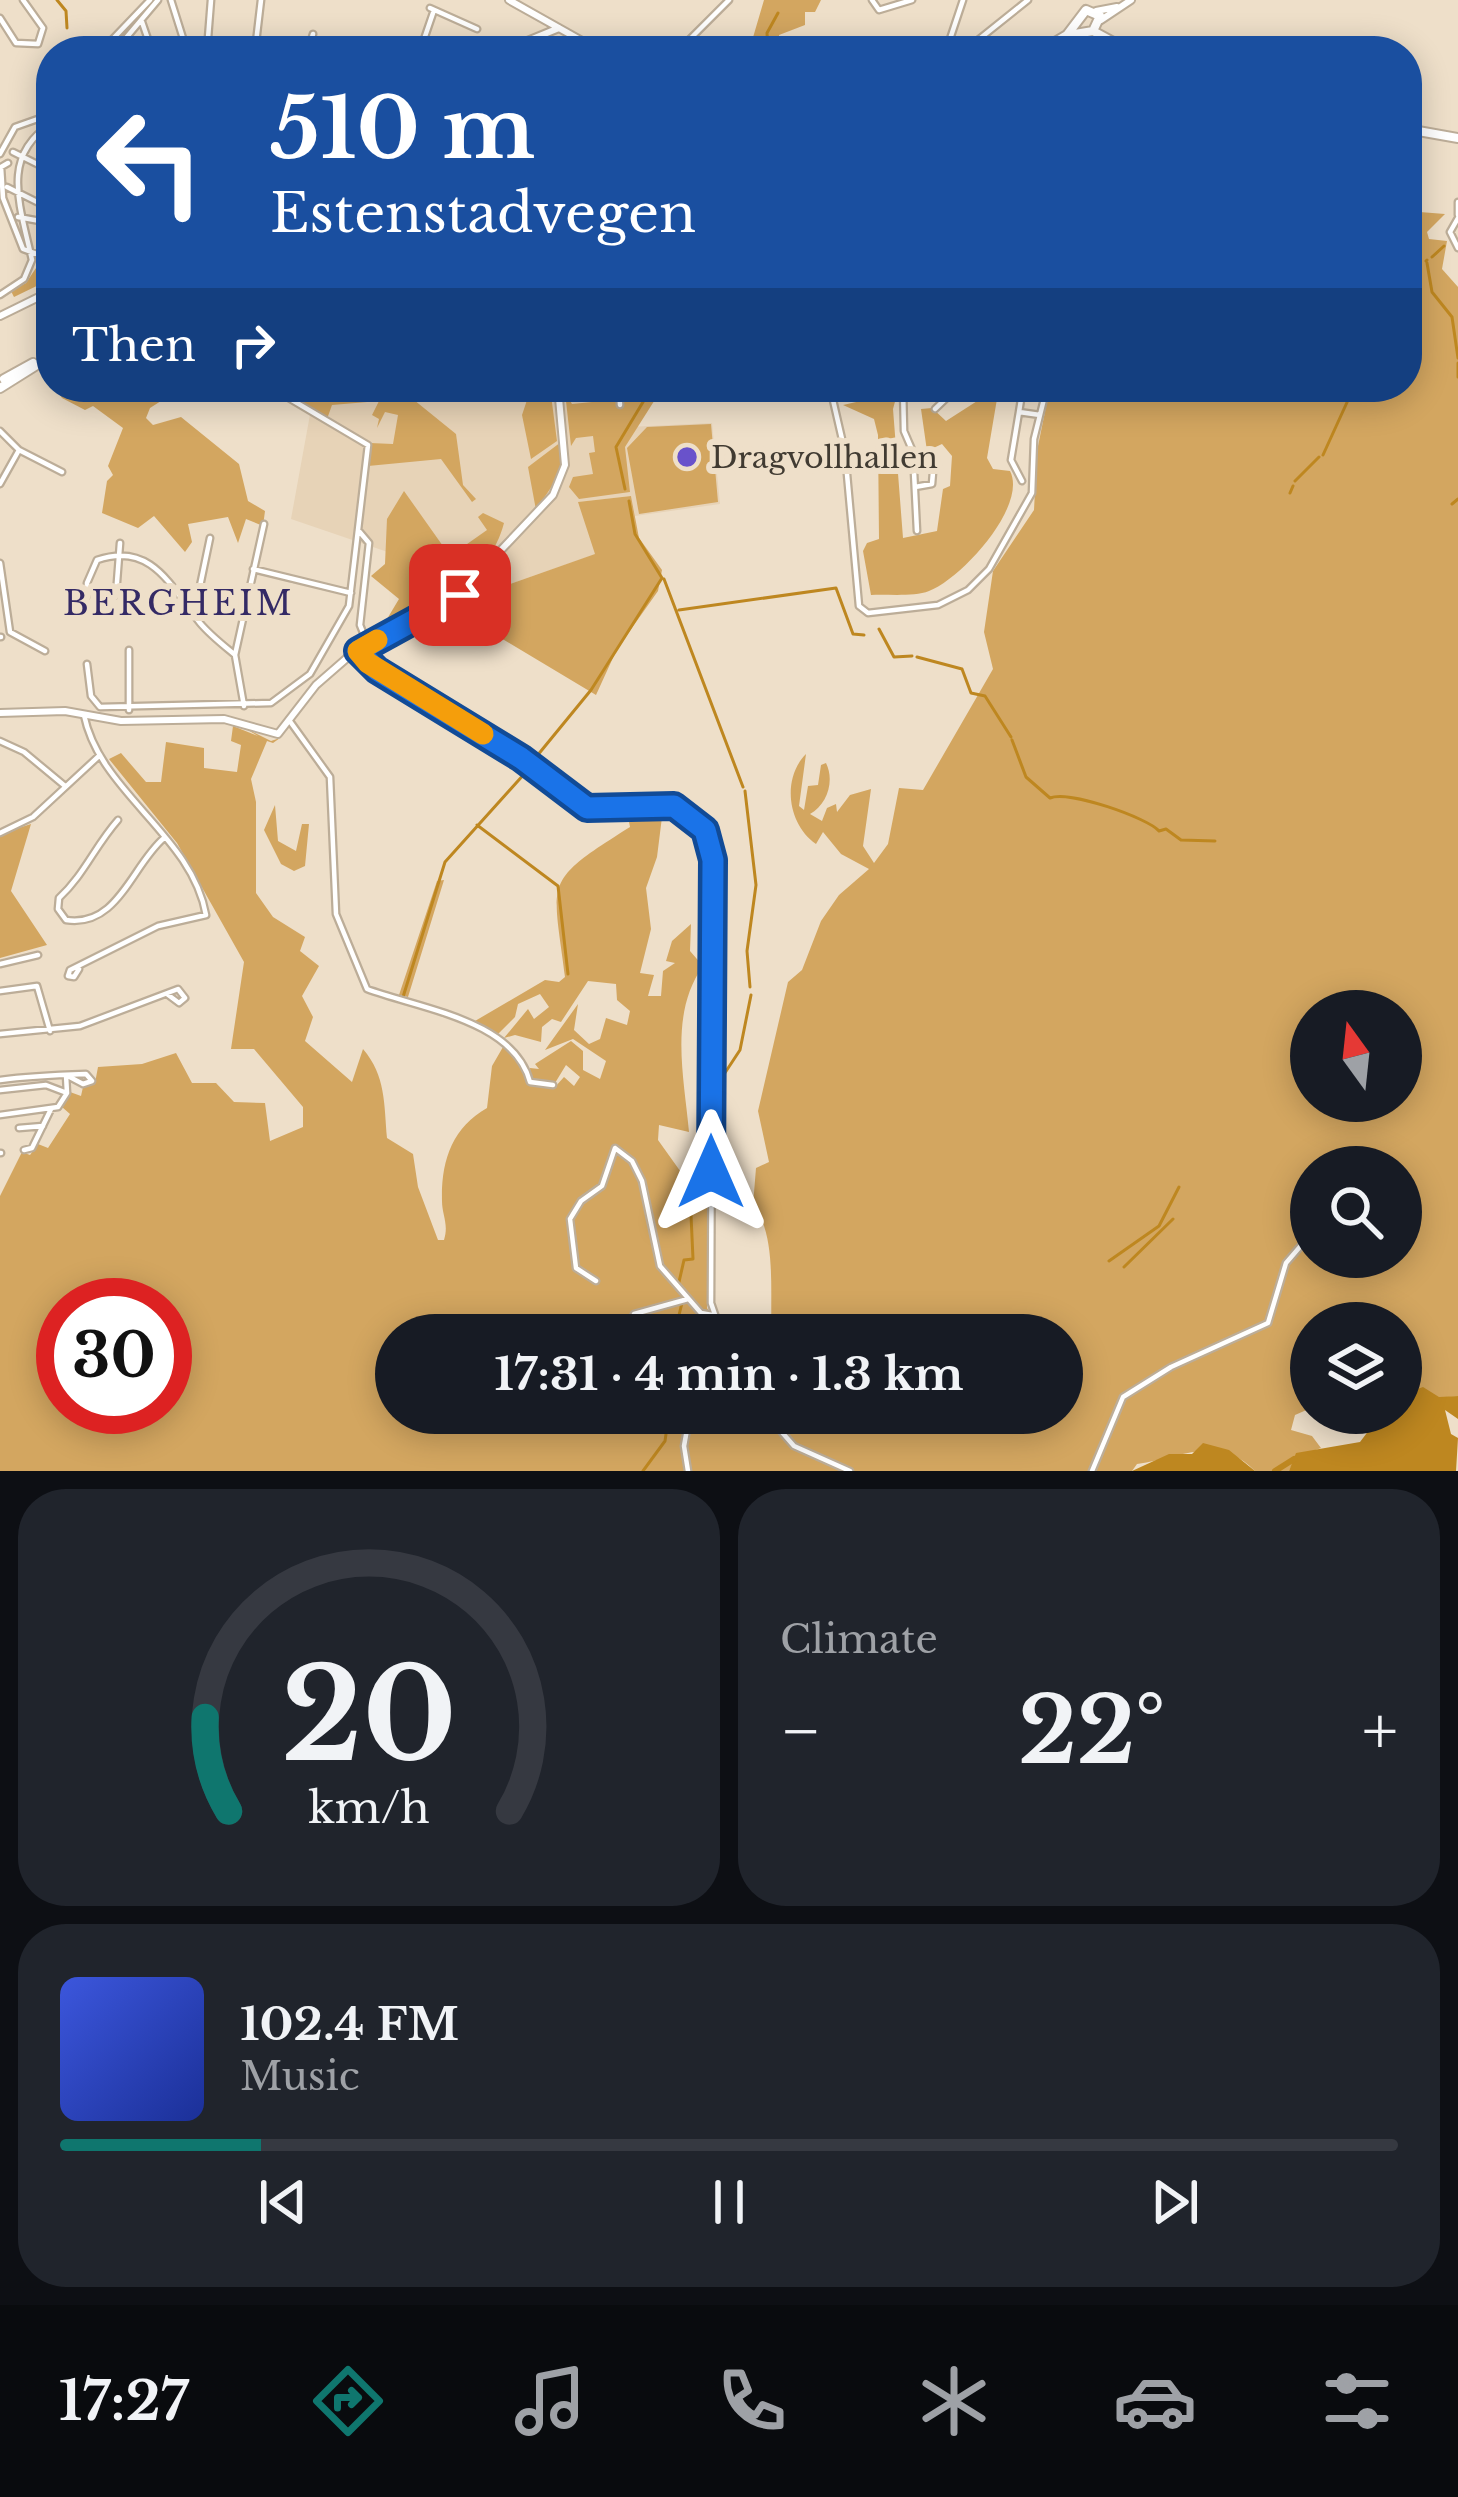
<!DOCTYPE html>
<html lang="en">
<head>
<meta charset="utf-8">
<style>
	body { margin:0; font-family:"Libre Baskerville",serif; background:#20242c; color:#f1f3f6; height:100vh; display:flex; flex-direction:column; font-size:45px; white-space:nowrap }
	* { box-sizing:border-box; margin:0 }
	p { font-size:39px; color:#9ea1a6 }
	.icon { flex:none; width:66px; height:66px; fill:none; stroke:currentColor; stroke-width:2; stroke-linecap:round; stroke-linejoin:round }
	.map { position:relative; height:1471px; overflow:hidden }
	.drawer { display:flex; flex-direction:column; gap:18px; padding:18px; background:#0d0f14; flex:1 }
	.drawer>* { flex:none }
	.guide { position:absolute; left:36px; top:36px; width:1386px; height:366px; border-radius:48px; box-shadow:0 6px 30px #0003; background:#1a4fa0; color:#fff; overflow:hidden }
	.needle { width:78px; rotate:345deg }
	.fabs { position:absolute; left:1290px; top:990px; display:grid; gap:24px }
	.fabs a { display:grid; place-items:center; width:132px; height:132px; border-radius:50%; background:#171b24; box-shadow:0 6px 30px #0003; font-size:60px }
	.speed { position:absolute; left:36px; top:1278px; display:flex; gap:24px; font-size:60px; font-weight:700; text-align:center }
	.speed>* { display:grid; place-content:center; width:156px; height:156px; border-radius:50%; background:#171b24; box-shadow:0 6px 30px #0003; line-height:1 }
	.speed .limit { border:18px solid #d22; background:#fff; color:#111 }
	.pin { position:absolute; display:grid; place-items:center; width:102px; height:102px; color:#fff; margin:-51px; border-radius:24px; box-shadow:0 6px 18px #0006 }
	.me { position:absolute; width:132px; margin:-66px; rotate:0deg; stroke-linejoin:round; filter:drop-shadow(0 0 9px #0008) }
	.turn { display:flex; align-items:center; gap:42px; height:252px; padding:0 36px; font-size:54px }
	.turn .icon { width:156px; height:156px; stroke-width:2.5 }
	.turn b { display:block; font-size:84px; line-height:102px }
	.then { display:flex; align-items:center; height:114px; padding:0 36px; background:#0003; gap:24px; font-size:45px }
	.big { font-size:90px; font-weight:700; line-height:1.1 }
	.drawer .widget { flex:1; display:flex; flex-direction:column; justify-content:center; gap:18px; min-width:0; padding:0 42px; border-radius:48px; background:#20242c }
	.drawer .dial { align-items:center; gap:0 }
	.dial svg { height:312px; overflow:visible; fill:none; stroke:#363941; stroke-width:7; stroke-linecap:round; text-anchor:middle }
	.dial text { fill:#f1f3f6; stroke:none }
	.song { display:flex; align-items:center; gap:36px }
	.cover { width:144px; height:144px; border-radius:18px; background:linear-gradient(135deg,hsl(230 70% 55%),hsl(230 70% 35%)) }
	.played { height:12px; border-radius:6px; background:linear-gradient(90deg,#0f766e 15%,#363941 15%) }
	.keys { display:flex; justify-content:space-around; direction:ltr }
	.heat { display:flex; justify-content:space-between; align-items:center; font-size:66px; direction:ltr }
	.drawer .tiles { flex:1; display:grid; gap:18px; grid-template-columns:1fr 1fr }
	.widget:last-child { grid-column:span 2 }
	.trip { position:absolute; left:375px; top:1314px; width:708px; height:120px; border-radius:60px; background:#171b24; box-shadow:0 6px 30px #0003; font-weight:700; line-height:120px; text-align:center }
	.tabs { display:flex; height:192px; justify-content:space-around; align-items:center; background:#090b0e; color:#9ea1a6 }
	.tabs .icon { width:84px; height:84px }
	.tabs .current { color:#0f766e }
	.tabs b { font-size:54px; color:#f1f3f6 }
	.map>svg:first-child { display:block }
	.built { fill:#e7d3b7 }
	.green { fill:#d3a660; fill-rule:evenodd }
	.water { fill:#be8720 }
	.lines { fill:none; stroke-linecap:round; stroke-linejoin:round }
	.stream { stroke:#be8720; stroke-width:3 }
	.canal { stroke:#be8720; stroke-width:6 }
	.minor-casing { stroke:#bcad98; stroke-width:9 }
	.tertiary-casing { stroke:#bcad98; stroke-width:10 }
	.secondary-casing { stroke:#bcad98; stroke-width:12 }
	.minor { stroke:#fff; stroke-width:4.5 }
	.tertiary { stroke:#fff; stroke-width:6 }
	.secondary { stroke:#fff; stroke-width:8 }
	.route-casing { stroke:#114b97; stroke-width:30 }
	.route { stroke:#1a73e8; stroke-width:21 }
	.slow { stroke:#f59e0b; stroke-width:21 }
	.poi-dot { fill:#6952cb; stroke:#eedfc9; stroke-width:4.5 }
	.labels { text-anchor:middle; dominant-baseline:central; stroke-width:12; stroke-linejoin:round; paint-order:stroke }
	.poi-label { font-size:30px; fill:#413b32; stroke:#eedfc9; text-anchor:start }
	.neighbourhood-label { font-size:33px; letter-spacing:3px; fill:#342a65; stroke:#eedfc9 }
</style>
</head>
<body>
<div class="map">
<svg width="1458" height="1471" viewBox="0 0 1458 1471">
	<rect width="100%" height="100%" fill="#eedfc9"/>
	<path class="built" d="M 315,387 L 604,387 L 608,428 L 712,423 L 720,504 L 635,516 L 631,496 L 579,502 L 596,554 L 496,589 L 291,519 Z"/>
	<path class="green" d="M 764,0 L 821,0 L 815,12 L 805,12 L 805,25 L 779,35 L 780,51 L 749,51 Z
		M 1407,211 L 1445,214 L 1427,232 L 1429,239 L 1447,241 L 1442,269 L 1458,287 L 1458,1396 L 1439,1398 L 1421,1389 L 1401,1395 L 1401,1323 L 1311,1323 L 1311,1408 L 1295,1415 L 1291,1430 L 1312,1436 L 1321,1448 L 1296,1457 L 1289,1471 L 1255,1471 C 1219,1433 1180,1458 1137,1464 L 1132,1471 L 0,1471 L 0,1196 L 22,1152 L 30,1155 L 38,1144 L 48,1148 L 70,1114 L 62,1107 L 70,1092 L 81,1096 L 83,1087 L 95,1083 L 98,1067 L 142,1064 L 176,1053 L 192,1083 L 216,1083 L 234,1102 L 265,1103 L 270,1141 L 303,1127 L 303,1107 L 254,1049 L 231,1049 L 244,962 L 177,843 L 109,759 L 121,753 L 146,782 L 161,782 L 166,742 L 204,748 L 204,768 L 237,772 L 241,745 L 231,741 L 233,726 L 258,736 L 241,726 L 271,741 L 280,738 L 273,743 L 267,741 L 251,779 L 256,802 L 256,893 L 273,917 L 305,937 L 300,951 L 319,966 L 302,996 L 313,1017 L 305,1041 L 352,1082 L 363,1049 C 386,1076 384,1104 387,1138 L 413,1154 L 418,1187 L 438,1240 L 444,1240 C 449,1224 442,1215 442,1201 C 441,1161 452,1128 487,1108 L 492,1066 L 503,1047 L 523,1065 L 534,1086 L 555,1087 L 564,1077 L 574,1086 L 580,1077 L 566,1065 L 555,1083 L 531,1081 L 530,1068 L 539,1069 L 535,1064 L 571,1041 L 583,1051 L 583,1070 L 600,1079 L 606,1061 L 573,1039 L 545,1050 L 578,1004 L 574,1030 L 589,1044 L 600,1039 L 606,1018 L 627,1025 L 630,1011 L 617,1000 L 616,984 L 588,981 L 561,1022 L 552,1019 L 542,1027 L 541,1042 L 515,1035 L 504,1038 L 528,1009 L 534,1019 L 549,1007 L 540,994 L 518,1004 L 515,1017 L 498,1034 L 475,1021 L 545,980 L 559,982 L 565,977 C 553,879 541,883 630,827 L 627,812 L 663,809 L 657,857 L 646,888 L 651,929 L 640,973 L 654,975 L 648,996 L 661,996 L 663,971 L 675,963 L 666,961 L 672,941 L 691,924 L 690,951 L 703,966 C 669,1014 684,1076 689,1132 L 659,1125 L 658,1140 L 683,1175 L 707,1176 L 707,1308 L 723,1335 L 699,1317 L 688,1321 L 678,1335 L 396,1335 L 396,1413 L 1062,1413 L 1062,1335 L 772,1335 C 769,1297 778,1236 753,1205 L 756,1168 L 769,1162 L 758,1111 L 788,982 L 802,970 L 821,921 L 839,895 L 869,869 L 841,854 L 823,832 L 816,844 C 787,824 782,778 806,754 L 799,806 L 804,810 L 808,786 L 818,785 L 821,765 L 826,763 C 835,781 827,805 810,814 L 822,821 L 827,808 L 836,804 L 837,812 L 850,795 L 871,789 L 863,846 L 874,863 L 888,844 L 899,788 L 923,790 L 993,669 L 984,632 L 993,571 L 1034,510 L 1037,451 L 1050,387 L 1407,387 ZM 1311,1011 L 1401,1011 L 1401,1101 L 1311,1101 ZM 1311,1167 L 1401,1167 L 1401,1257 L 1364,1262 L 1311,1257 ZM 63,1305 L 165,1305 L 165,1407 L 63,1407 Z
		M 42,259 L 51,262 L 51,279 L 14,297 L 11,291 L 26,283 Z
		M 55,387 L 183,387 L 150,408 L 146,418 L 153,425 L 181,417 L 239,464 L 248,501 L 265,511 L 263,526 L 246,519 L 238,543 L 228,517 L 188,524 L 192,542 L 185,552 L 154,516 L 138,528 L 102,513 L 107,481 L 113,475 L 108,466 L 123,428 L 93,406 L 85,410 L 62,398 Z
		M 287,387 L 398,387 L 456,434 L 463,485 L 476,499 L 472,502 L 441,459 L 368,466 L 370,443 L 393,444 L 398,415 L 385,412 L 377,428 L 379,419 L 372,415 L 379,401 L 332,405 L 327,419 L 285,395 Z
		M 603,387 L 663,387 L 625,447 L 630,492 L 579,499 L 569,487 L 573,477 L 593,474 L 589,453 L 595,452 L 593,436 L 576,438 L 571,446 L 565,392 L 572,404 L 602,401 Z
		M 888,387 L 899,387 L 893,409 L 903,538 L 937,531 L 943,489 L 950,486 L 952,456 L 942,444 L 927,451 L 921,409 L 932,408 L 946,421 L 999,387 L 987,458 L 993,469 L 1010,471 C 1028,506 961,579 929,591 C 914,597 888,594 871,595 L 863,551 L 867,543 L 879,539 L 878,435 L 874,419 L 843,405 L 887,395 Z
		M 551,395 L 557,441 L 531,459 L 522,415 L 527,400 Z
		M 711,424 L 718,502 L 639,514 L 627,448 L 647,427 Z
		M 561,442 L 562,471 L 536,510 L 528,467 Z
		M 404,491 L 450,556 L 487,530 L 478,517 L 483,513 L 504,523 C 489,580 437,602 387,619 L 399,599 L 371,576 L 385,564 L 387,519 Z
		M 631,496 L 639,538 L 662,570 L 658,591 L 617,649 L 596,695 L 459,613 L 496,589 L 595,554 L 578,502 Z
		M 275,805 L 278,841 L 296,851 L 302,824 L 309,824 L 305,866 L 294,871 L 281,864 L 264,830 Z
		M 31,824 L 11,891 L 47,945 L 0,958 L 0,834 Z
		M 444,880 L 408,997 L 399,995 L 437,881 Z"/>
	<path class="water" d="M 1423,1387 L 1439,1397 L 1458,1396 L 1458,1419 L 1445,1410 L 1451,1434 L 1458,1438 L 1456,1471 L 1289,1471 L 1296,1453 L 1360,1442 L 1382,1413 L 1401,1413 L 1401,1395 Z
		M 1203,1443 L 1229,1450 L 1255,1471 L 1132,1471 L 1169,1454 L 1192,1454 Z"/>
	<g class="lines">
		<path class="stream" d="M 57,0 L 66,11 L 67,28
			M 768,51 L 767,33 L 778,13
			M 1432,257 L 1444,246
			M 1426,261 L 1427,260
			M 1427,263 L 1432,292 L 1452,317 L 1458,358
			M 1407,282 L 1418,267
			M 1458,363 L 1458,377
			M 1323,455 L 1354,387
			M 1295,481 L 1319,457
			M 625,489 L 616,447 L 652,387
			M 1290,493 L 1293,486
			M 1452,504 L 1458,499
			M 664,579 L 743,787
			M 679,610 L 836,588 L 853,634 L 864,635
			M 879,629 L 894,657 L 912,656
			M 917,657 L 962,669 L 971,693 L 985,696 L 1011,737
			M 1012,740 L 1026,777 L 1050,798 C 1069,790 1148,818 1159,831 L 1166,829 L 1181,840 L 1215,841
			M 532,762 L 591,690 L 662,578 L 635,534 L 629,501
			M 745,791 L 756,885 L 747,951 L 750,987
			M 477,825 L 558,886 L 568,974
			M 403,997 L 445,862 L 526,772
			M 715,1088 L 740,1050 L 751,995
			M 1109,1261 L 1159,1226 L 1179,1187
			M 1124,1267 L 1173,1219
			M 679,1282 L 684,1260 L 693,1259 L 691,1215 L 692,1200 L 701,1190 L 708,1111
			M 674,1335 L 682,1303
			M 769,1413 L 786,1413
			M 801,1413 L 811,1413
			M 643,1471 L 665,1441 L 669,1413"/>
		<path class="canal" d="M 1275,1471 L 1294,1459"/>
		<defs>
			<path id="minor" d="M 171,0 L 187,51
				M 872,0 L 879,10 L 912,0
				M 430,8 L 477,29
				M 0,18 L 16,43 L 38,44 L 43,28 L 23,0
				M 142,22 L 152,51
				M 538,37 L 543,51
				M 105,47 L 150,0
				M 100,51 L 110,51
				M 115,51 L 158,0
				M 207,51 L 211,0
				M 255,51 L 261,0
				M 308,51 L 313,34
				M 420,51 L 433,13
				M 678,51 L 729,0
				M 943,51 L 978,40 L 1028,0
				M 946,51 L 963,0
				M 13,152 L 51,171
				M 0,154 L 15,127 L 49,115 L 51,120
				M 8,163 L 1,167 L 3,198 L 23,249 L 51,259
				M 7,187 L 51,209
				M 1458,202 L 1458,215
				M 18,217 L 51,223
				M 1458,218 L 1450,232 L 1458,248
				M 0,295 L 24,279 L 32,260 C 20,205 0,156 51,124
				M 619,387 L 620,405
				M 830,387 L 845,452 L 859,606 L 868,613 L 938,605 L 968,590 L 989,569 L 1032,493 L 1034,439 L 1047,387
				M 903,387 L 904,431 L 913,452 L 917,531
				M 937,387 L 947,396
				M 994,387 L 995,387
				M 1023,387 L 1019,412 L 1040,415
				M 832,392 L 852,387
				M 924,396 L 932,387
				M 935,409 L 957,388
				M 1019,412 L 1011,460 L 1022,481
				M 0,431 L 19,450 L 62,472
				M 0,484 L 19,450
				M 915,487 L 932,484 L 934,460
				M 358,530 L 369,543 L 360,625 L 368,645
				M 0,563 L 10,632 L 45,651
				M 253,569 L 351,593
				M 116,595 L 120,543
				M 186,605 L 200,586 L 210,538
				M 69,606 L 87,596 L 87,583 L 97,560 C 152,541 171,587 200,623 C 210,635 223,645 235,655
				M 0,637 L 1,637
				M 129,650 L 129,710
				M 358,651 L 378,670 L 521,758 L 583,807 L 674,806 L 705,830 L 713,860 L 711,1303 L 722,1335
				M 87,664 L 91,696 L 100,707 L 271,703 L 310,674 L 349,606 L 368,445 L 270,387
				M 244,706 L 235,655 L 264,524
				M 289,720 L 330,777 L 336,914 L 367,989 C 421,1009 514,1020 530,1082 L 553,1085
				M 0,741 L 24,752 L 65,786
				M 118,820 C 95,846 84,875 59,898 L 58,909 L 66,920 C 118,928 132,865 164,838
				M 0,833 L 33,817 L 100,755
				M 0,964 L 38,955
				M 79,969 L 74,977 L 68,976 L 70,970 L 158,926 L 206,915 C 192,835 100,793 84,715
				M 0,991 L 37,986 L 50,1031
				M 0,1034 L 80,1026 L 178,989 L 185,998 L 179,1003 L 167,994
				M 0,1080 C 29,1076 57,1075 86,1074 L 92,1081 L 83,1084 L 66,1075
				M 0,1090 L 46,1085 L 67,1093
				M 0,1115 L 58,1107 L 67,1093 L 66,1075
				M 19,1128 L 43,1126
				M 24,1150 L 32,1148 L 51,1109
				M 0,1153 L 1,1153
				M 596,1281 L 576,1268 L 570,1219 L 581,1201 L 602,1186 L 615,1148 L 632,1161 L 642,1181 L 660,1266 L 701,1313 L 712,1315
				M 626,1335 L 634,1314 L 688,1299
				M 765,1413 L 794,1446 L 850,1471
				M 688,1471 L 684,1446 L 690,1413
				M 1092,1471 L 1123,1397 L 1171,1367 L 1268,1323 L 1286,1263 L 1311,1234"/>
			<path id="tertiary" d="M 509,0 L 600,51
				M 1096,11 L 1117,7
				M 1101,20 L 1131,0
				M 503,51 L 559,28
				M 0,316 L 51,291
				M 0,713 L 65,711 L 121,721 L 224,719 L 278,734 L 316,685 L 347,658 L 450,604 L 553,495 L 565,465 L 558,387"/>
			<path id="secondary" d="M 1069,35 L 1093,31 L 1130,51
				M 1040,51 L 1067,35 L 1086,10 L 1100,16 L 1093,31
				M 1407,129 L 1458,138
				M 4,379 L 33,363
				M 0,388 L 51,356"/>
		</defs>
		<use href="#minor" class="minor-casing"/>
		<use href="#tertiary" class="tertiary-casing"/>
		<use href="#secondary" class="secondary-casing"/>
		<use href="#minor" class="minor"/>
		<use href="#tertiary" class="tertiary"/>
		<use href="#secondary" class="secondary"/>
	</g>
	<g class="lines">
		<defs>
			<path id="route" d="M 460,595 L 358,651 L 377,670 L 521,758 L 587,808 L 674,806 L 705,830 L 713,860 L 711,1172"/>
		</defs>
		<use href="#route" class="route-casing"/>
		<use href="#route" class="route"/>
		<path class="slow" d="M 377,640 L 358,651 L 368,663 L 483,734"/>
	</g>
	<circle class="poi-dot" cx="687" cy="457" r="12"/>
	<g class="labels">
		<g class="poi-label">
			<text x="711" y="457">Dragvollhallen</text>
		</g>
		<g class="neighbourhood-label">
			<text x="179" y="603">BERGHEIM</text>
		</g>
	</g>
</svg>
<div class="fabs">
<a><svg class="needle" viewBox="-14 -14 28 28"><path d="M0-13l5 13h-10z" fill="#e53935"/><path d="M0 13l5-13h-10z" fill="#9ea1a6"/></svg></a>
<a><svg class="icon" aria-label="search" viewBox="0 0 24 24"><circle cx="10" cy="10" r="6"/><path d="M15 15l6 6"/></svg></a>
<a><svg class="icon" aria-label="layers" viewBox="0 0 24 24"><path d="M12 4l9 5-9 5-9-5zM3 14l9 5 9-5"/></svg></a>
</div>
<div class="speed"><div class="limit">30</div></div>
<div class="pin" style="left:460px;top:595px;background:#d93025"><svg class="icon" aria-label="arrive" viewBox="0 0 24 24"><path d="M6 21V4h12l-3 4 3 4H6"/></svg></div>
<svg class="me" style="left:711px;top:1172px" viewBox="-20 -20 40 40"><path d="M0-17L14 15 0 8-14 15z" fill="#1a73e8" stroke="#fff" stroke-width="4"/></svg>
<div class="trip">17:31 · 4 min · 1.3 km</div>
<div class="guide">
<div class="turn"><svg class="icon" aria-label="left" viewBox="0 0 24 24"><path d="M17 20v-9H6M10 6l-5 5 5 5"/></svg><div><b>510 m</b>Estenstadvegen</div></div>
<div class="then">Then<svg class="icon" aria-label="right" viewBox="0 0 24 24"><path d="M7 20v-9h11M14 6l5 5-5 5"/></svg></div>
</div>
</div>
<section class="drawer">
<div class="tiles">
<div class="widget dial"><svg viewBox="0 0 100 80">
<path d="M14 69A42 42 0 1 1 86 69"/>
<path d="M14 69A42 42 0 0 1 8 45" stroke="#0f766e"/>
<text x="50" y="56" font-size="32" font-weight="700">20</text>
<text x="50" y="72" font-size="11">km/h</text>
</svg></div>
<div class="widget"><p>Climate</p>
<div class="heat"><a>−</a><b class="big">22°</b><a>+</a></div>
</div>
<div class="widget">
<div class="song"><i class="cover"></i><div><b>102.4 FM</b><p>Music</p></div></div>
<div class="played"></div>
<div class="keys"><svg class="icon" aria-label="previous" viewBox="0 0 24 24"><path d="M18 5L8 12l10 7zM5 5v14"/></svg><svg class="icon" aria-label="pause" viewBox="0 0 24 24"><path d="M8 5v14M16 5v14"/></svg><svg class="icon" aria-label="next" viewBox="0 0 24 24"><path d="M6 5l10 7-10 7zM19 5v14"/></svg></div>
</div>
</div>
</section>
<nav class="tabs">
<b>17:27</b>
<svg class="icon current" aria-label="directions" viewBox="0 0 24 24"><path d="M12 3l9 9-9 9-9-9zM9 14v-3h6M13 9l2 2-2 2"/></svg>
<svg class="icon" aria-label="music" viewBox="0 0 24 24"><path d="M9 18V5l10-2v13"/><circle cx="6" cy="18" r="3"/><circle cx="16" cy="16" r="3"/></svg>
<svg class="icon" aria-label="phone" viewBox="0 0 24 24"><path d="M5 4h4l2 5-3 2q2 4 5 5l2-3 5 2v4C11 20 4 13 5 4z"/></svg>
<svg class="icon" aria-label="climate" viewBox="0 0 24 24"><path d="M12 3v18M4 7l16 10M4 17L20 7"/></svg>
<svg class="icon" aria-label="car" viewBox="0 0 24 24"><path d="M5 17H2v-5l4-1 3-4h7l3 4 3 1v5h-3M9 17h6M6 11h13"/><circle cx="7" cy="17" r="2"/><circle cx="17" cy="17" r="2"/></svg>
<svg class="icon" aria-label="filters" viewBox="0 0 24 24"><path d="M4 7h16M4 17h16"/><circle cx="9" cy="7" r="2"/><circle cx="15" cy="17" r="2"/></svg>
</nav>
</body>
</html>
